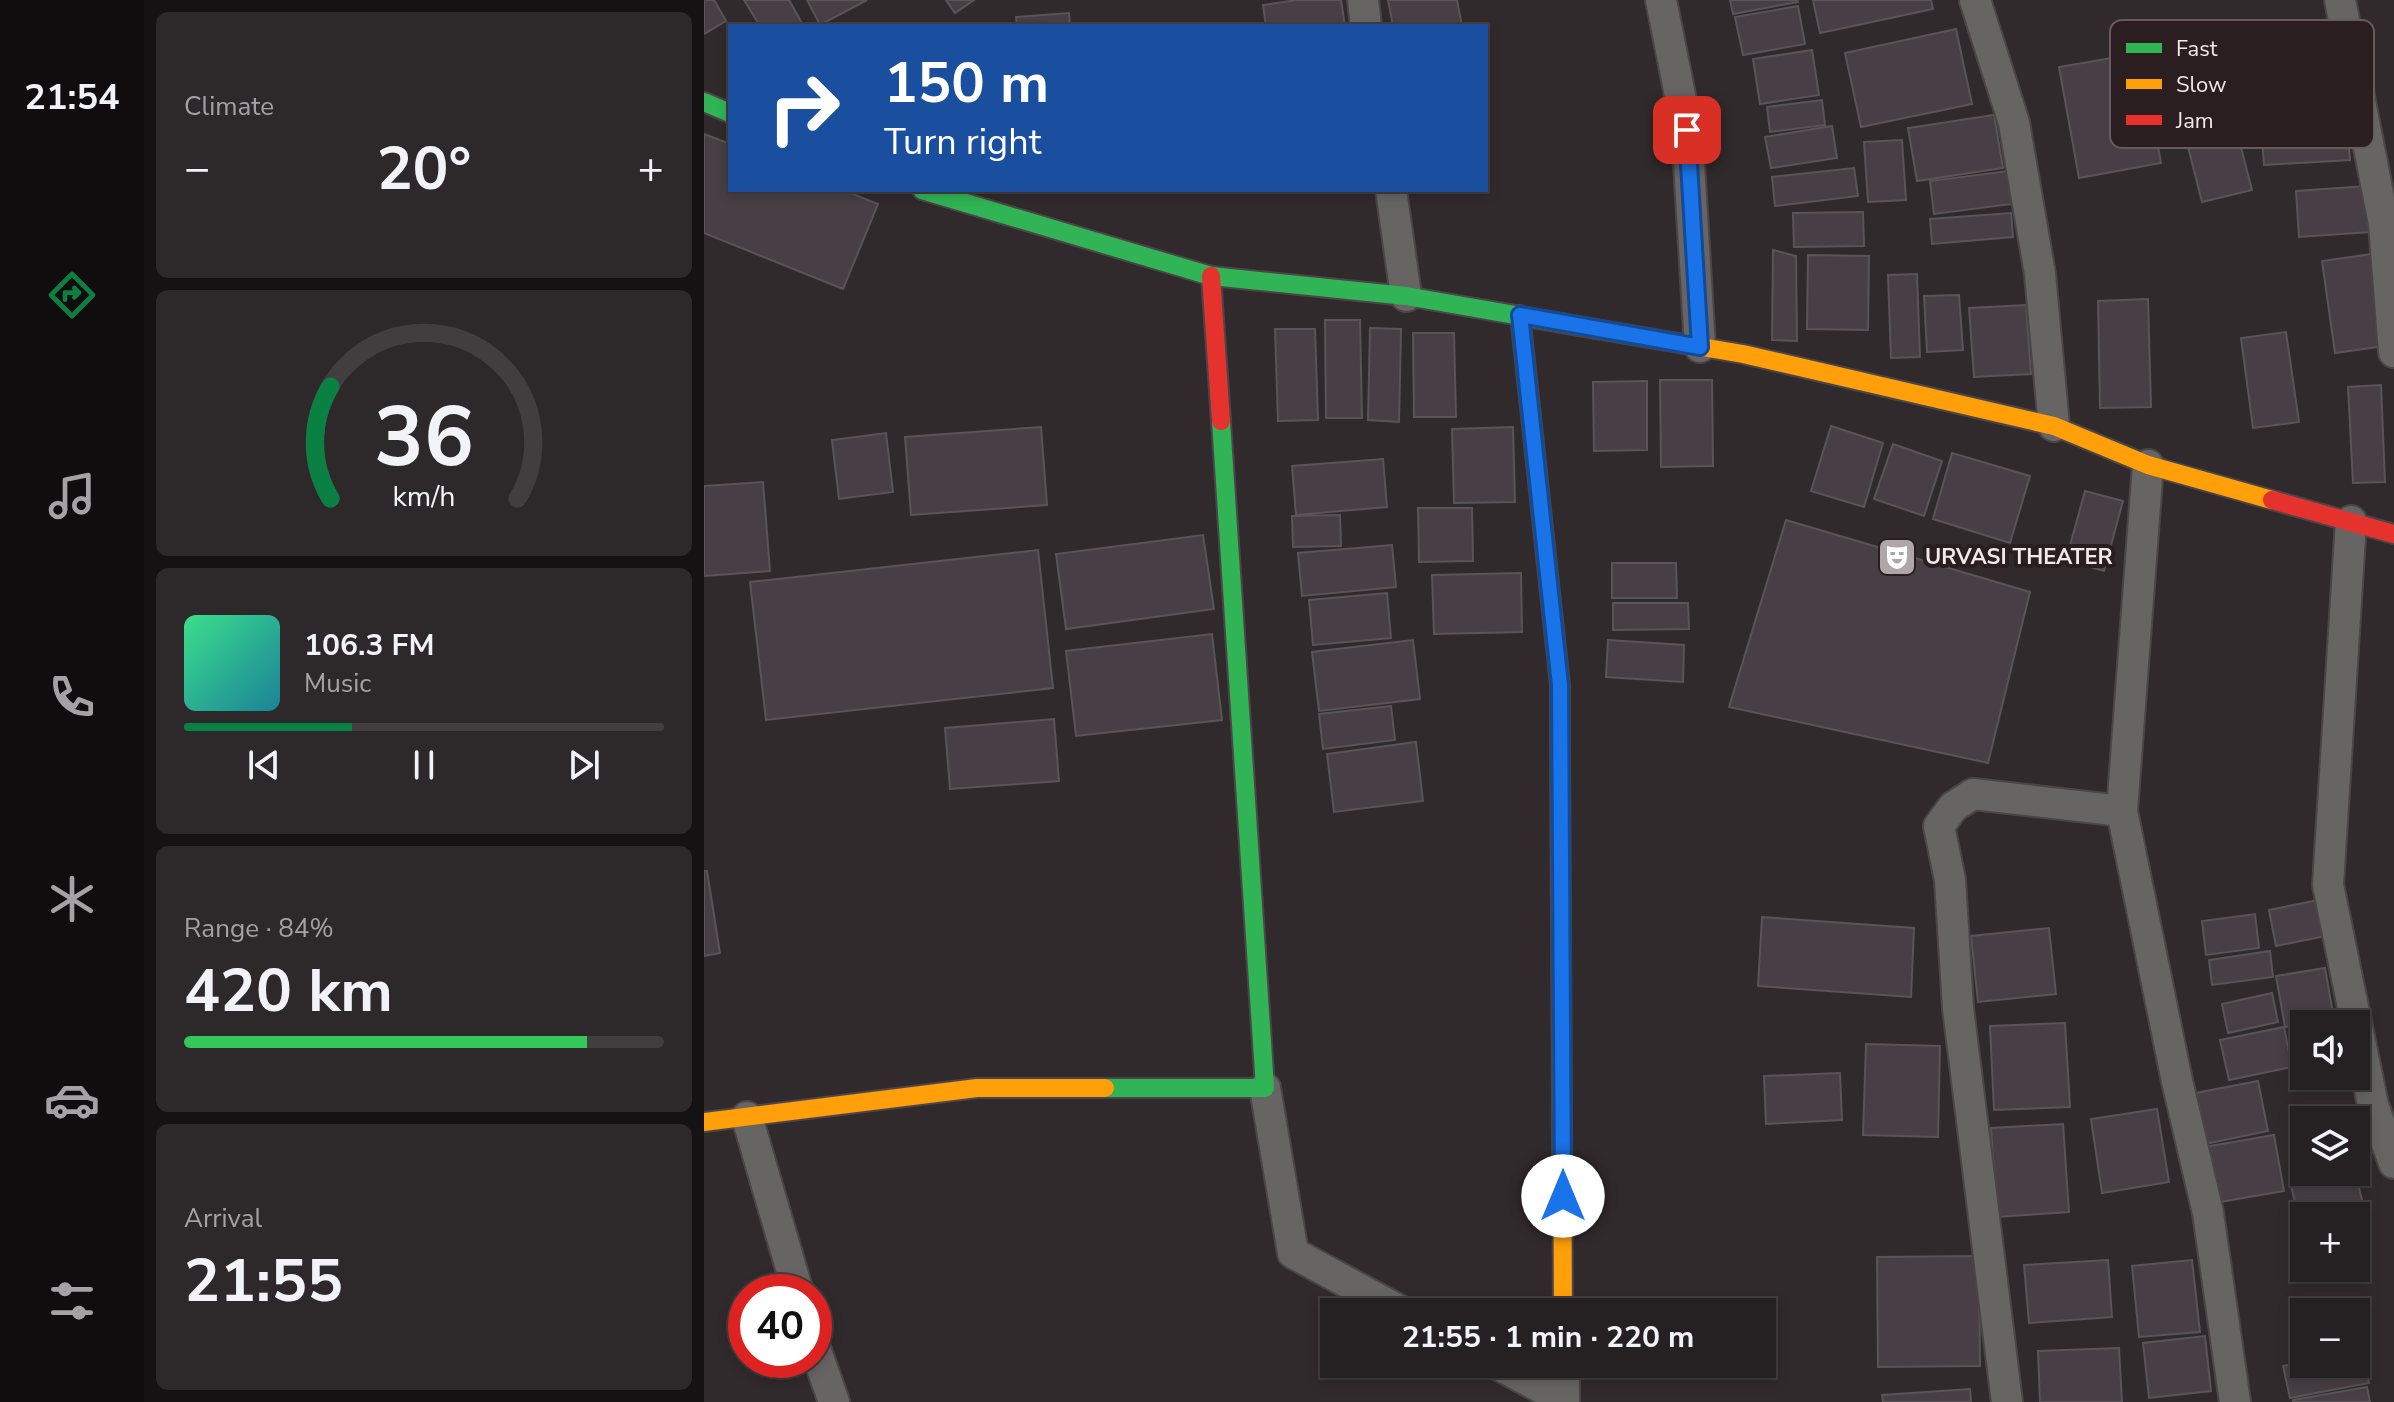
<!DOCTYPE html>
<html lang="en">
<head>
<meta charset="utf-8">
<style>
	body { margin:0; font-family:"Nunito Sans",sans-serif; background:#2d282a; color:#f1f3f6; height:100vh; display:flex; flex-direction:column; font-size:30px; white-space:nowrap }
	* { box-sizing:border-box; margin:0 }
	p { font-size:26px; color:#a3a3a5 }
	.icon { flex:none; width:44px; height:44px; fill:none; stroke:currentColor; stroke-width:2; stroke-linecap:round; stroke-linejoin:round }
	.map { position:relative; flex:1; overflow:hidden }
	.details { display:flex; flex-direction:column; gap:12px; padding:12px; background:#141212; width:560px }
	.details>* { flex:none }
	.top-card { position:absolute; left:24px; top:24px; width:760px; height:168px; border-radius:0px; box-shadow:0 4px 12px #0003,0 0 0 2px #423e3f; background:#1a4fa0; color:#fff; overflow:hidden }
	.tools { position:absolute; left:1586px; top:1010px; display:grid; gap:16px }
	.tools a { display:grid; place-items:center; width:80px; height:80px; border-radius:0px; background:#252021; box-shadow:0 4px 12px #0003,0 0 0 2px #423e3f; font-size:40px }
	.speed { position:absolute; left:24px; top:1274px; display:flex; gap:16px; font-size:40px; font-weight:700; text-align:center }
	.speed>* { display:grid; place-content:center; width:104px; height:104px; border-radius:50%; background:#252021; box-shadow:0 4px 12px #0003,0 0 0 2px #423e3f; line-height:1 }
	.speed .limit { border:12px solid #d22; background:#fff; color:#111 }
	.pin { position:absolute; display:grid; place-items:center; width:68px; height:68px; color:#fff; margin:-34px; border-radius:16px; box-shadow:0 4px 12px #0006 }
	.me { position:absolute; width:88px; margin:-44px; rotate:0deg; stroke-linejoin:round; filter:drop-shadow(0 0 6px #0008) }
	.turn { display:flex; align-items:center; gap:28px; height:168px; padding:0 24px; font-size:36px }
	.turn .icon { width:104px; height:104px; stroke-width:2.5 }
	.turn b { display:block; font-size:56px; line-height:68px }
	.big { font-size:60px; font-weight:700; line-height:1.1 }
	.details .card { flex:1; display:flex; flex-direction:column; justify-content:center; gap:12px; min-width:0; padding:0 28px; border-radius:12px; background:#2d282a }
	.details .dial { align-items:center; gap:0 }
	.dial svg { height:208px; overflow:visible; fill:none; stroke:#423e3f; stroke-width:7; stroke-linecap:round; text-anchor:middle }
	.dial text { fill:#f1f3f6; stroke:none }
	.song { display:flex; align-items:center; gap:24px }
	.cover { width:96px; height:96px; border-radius:12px; background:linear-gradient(135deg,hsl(150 70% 55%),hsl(190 70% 35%)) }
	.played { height:8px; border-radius:4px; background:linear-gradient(90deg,#0b8043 35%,#423e3f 35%) }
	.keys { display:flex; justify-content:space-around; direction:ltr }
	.heat { display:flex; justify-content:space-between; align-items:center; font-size:44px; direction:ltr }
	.charge { height:12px; border-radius:6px; background:linear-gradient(90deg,#34c759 84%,#423e3f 0) }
	.trip { position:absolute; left:616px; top:1298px; width:456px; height:80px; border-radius:0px; background:#252021; box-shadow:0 4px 12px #0003,0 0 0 2px #423e3f; font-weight:700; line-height:80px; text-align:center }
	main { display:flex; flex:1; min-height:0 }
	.tab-bar { display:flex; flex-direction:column; width:144px; justify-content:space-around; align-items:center; background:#0f0d0d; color:#a3a3a5 }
	.tab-bar .icon { width:56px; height:56px }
	.tab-bar .active { color:#0b8043 }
	.tab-bar b { font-size:36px; color:#f1f3f6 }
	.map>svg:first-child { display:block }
	.building { fill:#473f43; stroke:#595456; stroke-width:2 }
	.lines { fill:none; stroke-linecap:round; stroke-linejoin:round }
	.street-casing { stroke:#4b4548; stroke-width:34 }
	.fast-casing { stroke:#4b4548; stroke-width:22 }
	.slow-casing { stroke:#4b4548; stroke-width:22 }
	.jam-casing { stroke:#4b4548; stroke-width:22 }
	.street { stroke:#676464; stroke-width:30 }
	.fast { stroke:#30b455; stroke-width:18 }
	.slow { stroke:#ff9f0a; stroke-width:18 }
	.jam { stroke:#e5322d; stroke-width:18 }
	.route-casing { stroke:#114b97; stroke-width:20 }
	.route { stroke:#1a73e8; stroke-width:14 }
	.labels { text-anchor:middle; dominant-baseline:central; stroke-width:8; stroke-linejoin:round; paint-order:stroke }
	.poi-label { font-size:22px; font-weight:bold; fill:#f1e8eb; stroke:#2a1e21; text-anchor:start }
	.key { fill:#2a1e21; stroke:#665b5e; stroke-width:2 }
	.key-label { font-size:22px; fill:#f1e8eb }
</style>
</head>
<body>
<main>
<nav class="tab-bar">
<b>21:54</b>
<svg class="icon active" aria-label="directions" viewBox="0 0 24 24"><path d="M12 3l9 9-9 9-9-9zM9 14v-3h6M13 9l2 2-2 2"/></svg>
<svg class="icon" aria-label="music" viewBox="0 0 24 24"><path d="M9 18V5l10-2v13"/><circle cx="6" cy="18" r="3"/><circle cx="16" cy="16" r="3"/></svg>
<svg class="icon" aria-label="phone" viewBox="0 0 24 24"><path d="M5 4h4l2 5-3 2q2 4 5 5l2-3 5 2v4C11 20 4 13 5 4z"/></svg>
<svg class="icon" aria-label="climate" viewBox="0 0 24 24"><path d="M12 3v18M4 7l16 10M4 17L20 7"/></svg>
<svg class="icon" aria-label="car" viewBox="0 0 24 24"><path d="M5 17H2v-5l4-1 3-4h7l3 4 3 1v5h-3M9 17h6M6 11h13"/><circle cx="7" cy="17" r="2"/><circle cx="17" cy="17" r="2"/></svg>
<svg class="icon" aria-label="filters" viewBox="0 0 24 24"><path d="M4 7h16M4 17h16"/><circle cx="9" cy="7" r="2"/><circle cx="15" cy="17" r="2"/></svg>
</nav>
<section class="details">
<div class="card"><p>Climate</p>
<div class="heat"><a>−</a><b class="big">20°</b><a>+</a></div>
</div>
<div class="card dial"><svg viewBox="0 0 100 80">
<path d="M14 69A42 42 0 1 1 86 69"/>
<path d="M14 69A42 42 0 0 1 14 26" stroke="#0b8043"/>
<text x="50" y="56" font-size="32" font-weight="700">36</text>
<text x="50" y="72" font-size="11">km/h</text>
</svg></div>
<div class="card">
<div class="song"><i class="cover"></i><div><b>106.3 FM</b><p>Music</p></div></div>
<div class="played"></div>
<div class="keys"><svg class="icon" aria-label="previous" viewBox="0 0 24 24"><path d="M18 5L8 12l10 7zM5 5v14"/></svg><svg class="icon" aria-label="pause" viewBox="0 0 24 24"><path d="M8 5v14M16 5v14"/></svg><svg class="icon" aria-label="next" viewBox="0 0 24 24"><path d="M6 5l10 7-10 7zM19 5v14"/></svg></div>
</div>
<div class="card"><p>Range · 84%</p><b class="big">420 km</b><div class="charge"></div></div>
<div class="card"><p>Arrival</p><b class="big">21:55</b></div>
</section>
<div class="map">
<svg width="1690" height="1402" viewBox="0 0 1690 1402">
	<rect width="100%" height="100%" fill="#312a2c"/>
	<path class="building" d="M 0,0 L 10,0 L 22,21 L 0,34 Z
		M 40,0 L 85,0 L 98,23 L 92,26 L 56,26 Z
		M 103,0 L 163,0 L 116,25 Z
		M 242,0 L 270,0 L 251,13 Z
		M 593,0 L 637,0 L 641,26 L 562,26 L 559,5 Z
		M 684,0 L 753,0 L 758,26 L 689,26 Z
		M 1026,0 L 1093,0 L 1094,2 L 1029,14 Z
		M 1109,0 L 1227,0 L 1229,9 L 1116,33 Z
		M 1094,6 L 1101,44 L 1039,55 L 1031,17 Z
		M 365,13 L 366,26 L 313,26 L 312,17 Z
		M 1252,29 L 1268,104 L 1157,127 L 1141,53 Z
		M 1108,50 L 1115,95 L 1056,104 L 1049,59 Z
		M 1437,53 L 1457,163 L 1375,178 L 1355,67 Z
		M 1640,88 L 1646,160 L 1560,165 L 1555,94 Z
		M 1118,100 L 1121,125 L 1066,132 L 1063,107 Z
		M 1528,112 L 1548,190 L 1498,202 L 1478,123 Z
		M 1290,115 L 1299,168 L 1213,181 L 1204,128 Z
		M 1128,126 L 1133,158 L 1067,168 L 1061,137 Z
		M 0,134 L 26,144 L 26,190 L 139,190 L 174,204 L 139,289 L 0,233 Z
		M 1198,140 L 1202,200 L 1164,202 L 1160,142 Z
		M 1150,168 L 1154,196 L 1071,206 L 1068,177 Z
		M 1304,171 L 1308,204 L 1230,214 L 1226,181 Z
		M 1663,186 L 1666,232 L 1595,237 L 1592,191 Z
		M 1159,212 L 1160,246 L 1090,247 L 1089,213 Z
		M 1307,213 L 1309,237 L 1228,244 L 1226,219 Z
		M 1069,250 L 1092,256 L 1093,341 L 1068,340 Z
		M 1668,254 L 1681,346 L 1631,353 L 1618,261 Z
		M 1104,255 L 1165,256 L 1164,330 L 1103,329 Z
		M 1213,274 L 1216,357 L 1187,358 L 1184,275 Z
		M 1255,295 L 1259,350 L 1223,352 L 1220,296 Z
		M 1444,299 L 1447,407 L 1396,408 L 1394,301 Z
		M 1322,305 L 1327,374 L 1270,377 L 1265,308 Z
		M 621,320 L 656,320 L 658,418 L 622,418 Z
		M 666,328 L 697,329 L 695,422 L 664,420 Z
		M 571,329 L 611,329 L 614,420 L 574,421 Z
		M 1582,332 L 1595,422 L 1549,428 L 1537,338 Z
		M 709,333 L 750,333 L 752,417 L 710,417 Z
		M 956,380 L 1008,380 L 1009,466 L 957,467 Z
		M 943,381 L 943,450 L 890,451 L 889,382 Z
		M 1677,385 L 1681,482 L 1649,483 L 1644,387 Z
		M 1127,426 L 1179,443 L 1160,507 L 1107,491 Z
		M 337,427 L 343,505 L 207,515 L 201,437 Z
		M 809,427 L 811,502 L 750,503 L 748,429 Z
		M 182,433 L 189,492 L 135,499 L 128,440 Z
		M 1189,444 L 1238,461 L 1220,516 L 1170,499 Z
		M 1248,453 L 1326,476 L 1306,543 L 1229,519 Z
		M 679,459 L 683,507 L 592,515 L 588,466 Z
		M 59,482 L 66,571 L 0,576 L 0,486 Z
		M 1381,491 L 1419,501 L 1400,571 L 1362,560 Z
		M 714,508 L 768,508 L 769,561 L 715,562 Z
		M 636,515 L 637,546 L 589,547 L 588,516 Z
		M 1082,520 L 1326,592 L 1284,763 L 1025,707 Z
		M 499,535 L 510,609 L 362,629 L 352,554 Z
		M 688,545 L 692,587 L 598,596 L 594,553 Z
		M 334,550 L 349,688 L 62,720 L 46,582 Z
		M 908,563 L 972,563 L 973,598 L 908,598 Z
		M 817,573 L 818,632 L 730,634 L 728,575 Z
		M 683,593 L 687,638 L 609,645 L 605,600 Z
		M 909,603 L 984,603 L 985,629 L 909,630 Z
		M 508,634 L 518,720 L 372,736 L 362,651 Z
		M 709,640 L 716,699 L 615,711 L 608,652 Z
		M 904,640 L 980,645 L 979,682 L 902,677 Z
		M 687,706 L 691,740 L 619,749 L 615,714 Z
		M 350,719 L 355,781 L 246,789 L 241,728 Z
		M 712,742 L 719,801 L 630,812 L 623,754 Z
		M 0,871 L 3,871 L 16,953 L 0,956 Z
		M 1615,900 L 1622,936 L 1572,946 L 1565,910 Z
		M 1551,914 L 1555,948 L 1502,955 L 1498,921 Z
		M 1058,917 L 1210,928 L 1207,997 L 1054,986 Z
		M 1345,928 L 1352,994 L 1274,1002 L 1267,936 Z
		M 1566,951 L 1569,977 L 1508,985 L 1505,960 Z
		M 1621,968 L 1630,1019 L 1581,1027 L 1572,976 Z
		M 1568,993 L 1574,1022 L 1524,1033 L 1518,1004 Z
		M 1361,1023 L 1366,1107 L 1290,1110 L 1286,1026 Z
		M 1580,1027 L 1588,1067 L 1525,1080 L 1516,1040 Z
		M 1162,1044 L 1236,1046 L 1234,1137 L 1159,1135 Z
		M 1136,1073 L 1138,1120 L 1062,1124 L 1060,1076 Z
		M 1554,1081 L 1564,1131 L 1496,1145 L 1486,1094 Z
		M 1453,1109 L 1465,1182 L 1398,1193 L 1387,1119 Z
		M 1359,1124 L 1365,1212 L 1293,1217 L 1287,1128 Z
		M 1570,1135 L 1580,1191 L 1510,1203 L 1500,1147 Z
		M 1644,1172 L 1651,1172 L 1661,1212 L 1644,1216 L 1600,1216 L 1600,1227 L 1597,1227 L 1587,1186 Z
		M 1275,1256 L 1276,1366 L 1174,1367 L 1173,1257 Z
		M 1404,1260 L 1408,1317 L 1325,1323 L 1320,1265 Z
		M 1488,1260 L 1496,1332 L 1435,1337 L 1428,1266 Z
		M 1501,1336 L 1507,1391 L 1445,1398 L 1439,1343 Z
		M 1415,1348 L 1418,1402 L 1336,1402 L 1334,1351 Z
		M 1658,1350 L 1665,1383 L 1586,1398 L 1579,1366 L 1600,1362 L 1600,1364 L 1652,1364 L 1652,1352 Z
		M 1663,1387 L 1666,1402 L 1589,1402 L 1589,1400 Z
		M 1266,1389 L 1267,1402 L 1179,1402 L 1178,1395 Z"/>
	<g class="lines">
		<defs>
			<path id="street" d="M 659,0 L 662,26
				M 957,0 L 983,130 L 996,347
				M 1271,0 L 1310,123 L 1336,274 L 1350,426
				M 1636,0 L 1680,224 L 1690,352
				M 687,190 L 702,296
				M 1444,465 L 1418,811 L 1473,1081 L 1504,1213 L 1531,1402
				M 1647,521 L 1624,885 L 1669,1105 L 1690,1163
				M 561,1088 L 589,1253 L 698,1312
				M 43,1117 L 94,1292
				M 110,1345 L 130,1402
				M 793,1364 L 860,1400 L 860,1364
				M 1303,1402 L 1254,1008 L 1246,880 L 1235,826 L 1249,807 L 1269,794 L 1418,811"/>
			<path id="fast" d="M 0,102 L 26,113
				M 218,190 L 507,276 L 702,296 L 892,329
				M 816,315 L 856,685 L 856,744
				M 401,1088 L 561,1088 L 517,421"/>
			<path id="slow" d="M 892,329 L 1039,354 L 1350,426 L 1444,465 L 1568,500
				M 856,744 L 859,1312
				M 0,1122 L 273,1088 L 401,1088"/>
			<path id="jam" d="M 507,276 L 517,421
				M 1568,500 L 1690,534"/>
		</defs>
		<use href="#street" class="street-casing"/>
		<use href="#fast" class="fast-casing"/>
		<use href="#slow" class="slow-casing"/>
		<use href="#jam" class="jam-casing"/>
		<use href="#street" class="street"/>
		<use href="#fast" class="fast"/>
		<use href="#slow" class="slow"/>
		<use href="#jam" class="jam"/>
	</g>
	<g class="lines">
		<defs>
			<path id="route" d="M 859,1196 L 856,685 L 816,315 L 996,347 L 983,130"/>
		</defs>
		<use href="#route" class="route-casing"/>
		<use href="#route" class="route"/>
	</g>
	<defs>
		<symbol id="theatre-square" viewBox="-11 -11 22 22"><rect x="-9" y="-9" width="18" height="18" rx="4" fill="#aea6a8" stroke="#2a1e21"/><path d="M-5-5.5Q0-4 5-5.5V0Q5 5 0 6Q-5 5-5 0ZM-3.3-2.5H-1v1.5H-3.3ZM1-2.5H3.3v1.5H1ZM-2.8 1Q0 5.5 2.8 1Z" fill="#fff"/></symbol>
	</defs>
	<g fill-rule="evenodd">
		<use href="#theatre-square" x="1171" y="535" width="44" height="44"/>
	</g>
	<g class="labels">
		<g class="poi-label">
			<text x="1221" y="557">URVASI THEATER</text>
		</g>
	</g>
	<rect x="1406" y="20" width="264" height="128" rx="12" class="key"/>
	<rect x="1422" y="43" width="36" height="10" fill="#30b455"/>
	<rect x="1422" y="79" width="36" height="10" fill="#ff9f0a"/>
	<rect x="1422" y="115" width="36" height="10" fill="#e5322d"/>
	<g class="key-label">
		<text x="1472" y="56">Fast</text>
		<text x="1472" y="92">Slow</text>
		<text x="1472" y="128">Jam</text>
	</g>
</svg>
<div class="tools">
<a><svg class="icon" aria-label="sound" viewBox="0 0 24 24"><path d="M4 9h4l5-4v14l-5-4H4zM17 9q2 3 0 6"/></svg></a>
<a><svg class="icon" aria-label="layers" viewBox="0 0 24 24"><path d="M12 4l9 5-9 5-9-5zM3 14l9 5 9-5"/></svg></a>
<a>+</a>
<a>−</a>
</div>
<div class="speed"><div class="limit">40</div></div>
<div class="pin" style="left:983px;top:130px;background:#d93025"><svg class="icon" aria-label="arrive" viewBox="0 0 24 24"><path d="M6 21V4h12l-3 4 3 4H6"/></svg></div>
<svg class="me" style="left:859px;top:1196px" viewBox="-20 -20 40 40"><circle r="19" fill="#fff"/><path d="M0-13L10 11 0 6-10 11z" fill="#1a73e8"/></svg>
<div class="trip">21:55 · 1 min · 220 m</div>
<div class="top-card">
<div class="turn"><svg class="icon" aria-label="right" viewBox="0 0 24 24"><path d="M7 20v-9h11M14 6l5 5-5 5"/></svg><div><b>150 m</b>Turn right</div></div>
</div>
</div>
</main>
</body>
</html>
